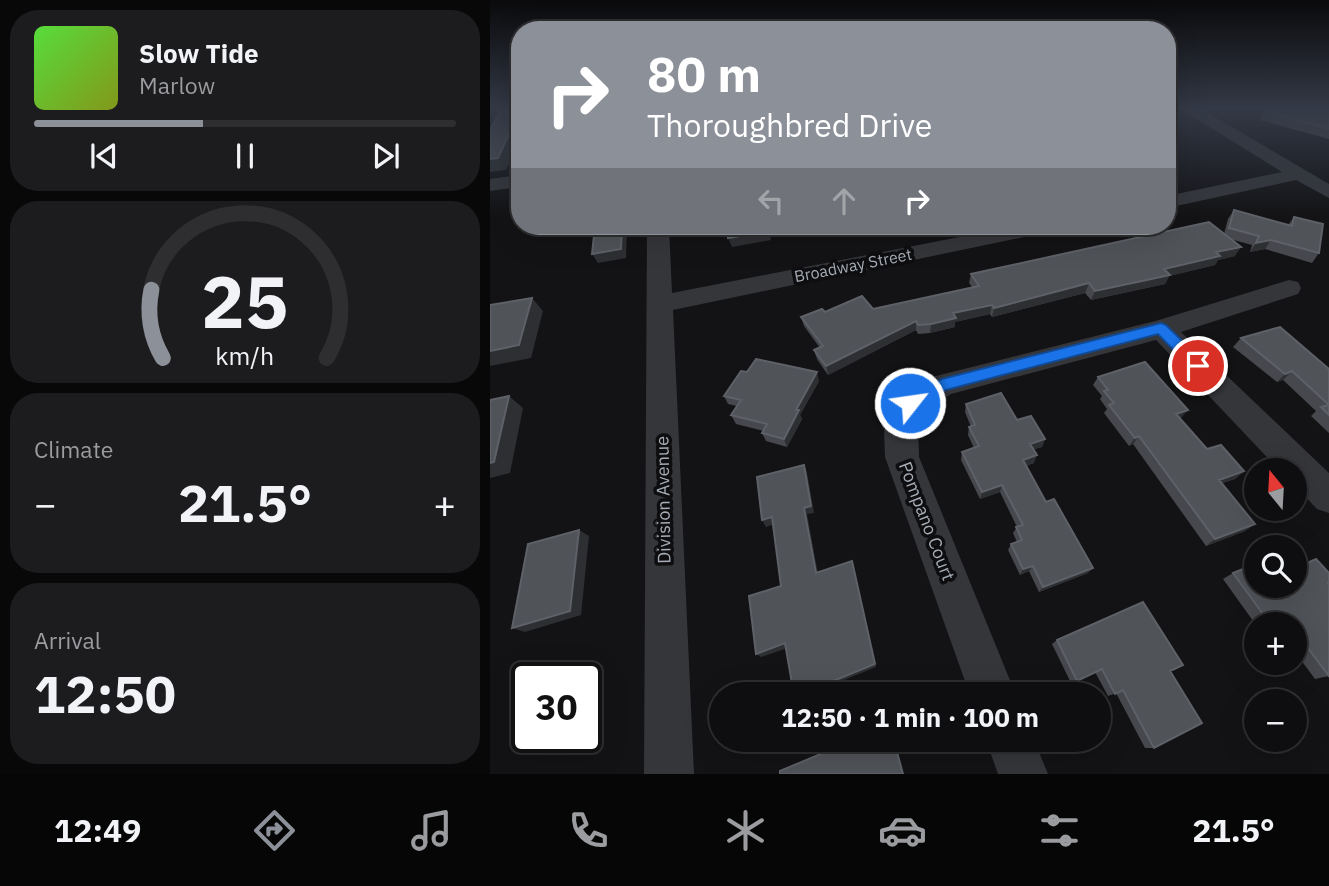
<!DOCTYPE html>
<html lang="en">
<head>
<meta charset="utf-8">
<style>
	body { margin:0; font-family:"IBM Plex Sans",sans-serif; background:#1c1c1e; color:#f1f3f6; height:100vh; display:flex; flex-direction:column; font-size:26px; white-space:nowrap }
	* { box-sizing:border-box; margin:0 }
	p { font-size:23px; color:#9b9c9f }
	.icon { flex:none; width:38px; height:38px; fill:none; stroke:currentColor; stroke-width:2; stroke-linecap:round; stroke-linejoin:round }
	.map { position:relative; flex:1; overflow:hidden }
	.side { display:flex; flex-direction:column; gap:10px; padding:10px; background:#080809; width:490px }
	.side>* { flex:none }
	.guide { position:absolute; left:21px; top:21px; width:665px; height:214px; border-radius:28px; box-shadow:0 7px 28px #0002,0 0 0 2px #2e2e30; background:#8c9099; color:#fff; overflow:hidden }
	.needle { width:46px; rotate:342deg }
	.fabs { position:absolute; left:754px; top:458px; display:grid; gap:14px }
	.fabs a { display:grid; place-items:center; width:63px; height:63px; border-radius:50%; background:#0e0e10; box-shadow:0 7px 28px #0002,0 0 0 2px #2e2e30; font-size:35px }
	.speed { position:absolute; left:21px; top:662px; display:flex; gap:14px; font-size:35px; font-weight:700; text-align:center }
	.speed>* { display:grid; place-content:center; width:91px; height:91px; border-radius:50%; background:#0e0e10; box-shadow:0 7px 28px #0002,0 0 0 2px #2e2e30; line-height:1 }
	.speed .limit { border:4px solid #111; border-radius:10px; background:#fff; color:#111 }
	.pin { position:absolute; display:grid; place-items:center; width:60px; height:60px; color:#fff; margin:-30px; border:4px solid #fff; border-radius:50%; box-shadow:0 2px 7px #0007 }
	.me { position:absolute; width:77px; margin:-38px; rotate:60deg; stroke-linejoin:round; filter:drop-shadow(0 0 5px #0008) }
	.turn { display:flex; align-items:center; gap:24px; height:147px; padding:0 21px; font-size:32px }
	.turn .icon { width:91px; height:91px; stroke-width:2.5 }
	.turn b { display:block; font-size:49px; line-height:60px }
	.lanes { display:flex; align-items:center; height:66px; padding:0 21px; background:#0003; justify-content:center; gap:35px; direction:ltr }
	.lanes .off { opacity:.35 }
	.big { font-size:52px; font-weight:700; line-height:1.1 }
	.side .widget { flex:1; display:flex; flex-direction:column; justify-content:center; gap:10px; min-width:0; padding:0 24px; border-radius:28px; background:#1c1c1e }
	.side .dial { align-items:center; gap:0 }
	.dial svg { height:182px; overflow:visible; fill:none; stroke:#2e2e30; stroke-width:7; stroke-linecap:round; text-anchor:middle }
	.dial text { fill:#f1f3f6; stroke:none }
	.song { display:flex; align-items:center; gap:21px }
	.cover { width:84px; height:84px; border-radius:10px; background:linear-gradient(135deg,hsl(110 70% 55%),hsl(70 70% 35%)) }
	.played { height:7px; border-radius:4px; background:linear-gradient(90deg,#8c9099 40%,#2e2e30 40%) }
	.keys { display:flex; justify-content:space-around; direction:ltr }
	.heat { display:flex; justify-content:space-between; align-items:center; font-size:38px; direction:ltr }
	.trip { position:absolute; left:219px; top:682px; width:402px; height:70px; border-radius:35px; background:#0e0e10; box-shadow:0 7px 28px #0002,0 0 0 2px #2e2e30; font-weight:700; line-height:70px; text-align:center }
	.dock { display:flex; height:112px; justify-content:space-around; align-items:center; background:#060606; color:#9b9c9f }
	.dock .icon { width:49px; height:49px }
	.dock .current { color:#8c9099 }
	.dock b { font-size:32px; color:#f1f3f6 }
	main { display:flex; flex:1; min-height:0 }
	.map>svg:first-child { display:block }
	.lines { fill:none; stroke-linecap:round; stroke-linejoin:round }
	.minor { fill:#34363a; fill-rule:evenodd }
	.wall { fill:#46484d }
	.shaded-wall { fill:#2d2f32 }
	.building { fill:#505358; stroke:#5e6167; stroke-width:2 }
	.route { fill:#1a73e8; stroke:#114b97; stroke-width:2 }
	.labels { text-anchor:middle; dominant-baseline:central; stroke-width:7; stroke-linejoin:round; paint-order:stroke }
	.far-street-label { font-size:16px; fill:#a5acb5; stroke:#0e0e10 }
	.street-label { font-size:18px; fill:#a5acb5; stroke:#0e0e10 }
</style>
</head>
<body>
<main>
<section class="side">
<div class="widget">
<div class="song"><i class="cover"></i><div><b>Slow Tide</b><p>Marlow</p></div></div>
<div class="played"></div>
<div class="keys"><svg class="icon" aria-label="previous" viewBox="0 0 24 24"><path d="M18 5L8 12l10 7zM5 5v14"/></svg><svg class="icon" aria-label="pause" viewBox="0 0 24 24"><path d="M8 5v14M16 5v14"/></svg><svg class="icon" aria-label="next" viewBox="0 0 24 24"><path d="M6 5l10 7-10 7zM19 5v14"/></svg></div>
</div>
<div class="widget dial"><svg viewBox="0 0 100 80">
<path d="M14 69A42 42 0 1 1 86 69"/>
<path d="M14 69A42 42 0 0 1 9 39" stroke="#8c9099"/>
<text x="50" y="56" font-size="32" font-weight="700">25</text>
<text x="50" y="72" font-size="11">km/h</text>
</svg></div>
<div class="widget"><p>Climate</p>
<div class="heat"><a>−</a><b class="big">21.5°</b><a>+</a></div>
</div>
<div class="widget"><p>Arrival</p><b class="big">12:50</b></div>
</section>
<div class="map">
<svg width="839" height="774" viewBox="0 0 839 774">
	<rect width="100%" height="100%" fill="#131315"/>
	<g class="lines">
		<path class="minor" d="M 691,109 L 711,109 L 839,184 L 839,198 L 806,180 L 677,208 L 677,196 L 792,172 Z
			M 30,175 L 30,187 L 0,191 L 0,179 Z
			M 157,226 L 179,226 L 182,293 L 526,226 L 569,226 L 566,231 L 558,232 L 183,310 L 204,774 L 154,774 Z
			M 799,280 L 808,282 L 811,288 L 808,294 L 691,332 L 839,473 L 839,513 L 827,509 L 805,486 L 805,471 L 790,471 L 666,340 L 461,394 L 440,408 L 428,420 L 429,457 L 526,695 L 480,695 L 395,457 L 394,430 L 405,403 L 419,390 L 442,377 L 669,320 Z
			M 496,740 L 544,740 L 558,774 L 508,774 Z"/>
	</g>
	<path class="wall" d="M 839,109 L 839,139 L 770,120 L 775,112 Z
		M 744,210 L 798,225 L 804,217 L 829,253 L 822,263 L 775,249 L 760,252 L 762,245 L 740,239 L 745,256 L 728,260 L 725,265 L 679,276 L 675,284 L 601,300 L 595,293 L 502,317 L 500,314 L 465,322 L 465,327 L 440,333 L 428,334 L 426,330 L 338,375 L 327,359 L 324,350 L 330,348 L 314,326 L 311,317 L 335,312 L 383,309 L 483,288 L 479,283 L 481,274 L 734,234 L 738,219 Z
		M 751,338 L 839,369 L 839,433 L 821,416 L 826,411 L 793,380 L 787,382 L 743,347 Z
		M 257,372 L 329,381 L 310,415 L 312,419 L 297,447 L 276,441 L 272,433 L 274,431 L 246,424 L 241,415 L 247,406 L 238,404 L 234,396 Z
		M 608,377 L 691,418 L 690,418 L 717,449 L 754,471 L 745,479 L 732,483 L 765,524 L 755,531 L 716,546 L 643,444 L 639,446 L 614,413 L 617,409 L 610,399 L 612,396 L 603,385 Z
		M 476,404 L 527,420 L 555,439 L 552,447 L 544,449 L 544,463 L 536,466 L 556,502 L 598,573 L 549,592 L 539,571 L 530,575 L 518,550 L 521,544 L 527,542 L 523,533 L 527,527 L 510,492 L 490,499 L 471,460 L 472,452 L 484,448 L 478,435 L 479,427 L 481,427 L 475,412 Z
		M 813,565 L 838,583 L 839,676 L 825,679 L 805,652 L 805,625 L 766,625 L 733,579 L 743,573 Z
		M 567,640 L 680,671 L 664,748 L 655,748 L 626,693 L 618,696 L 605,672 L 581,683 L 562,644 Z"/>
	<path class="shaded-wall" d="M 30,110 L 30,139 L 16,170 L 0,172 L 0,159 Z
		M 686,123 L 683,130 L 677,130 L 677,124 Z
		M 132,226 L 135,226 L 137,230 L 136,258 L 108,263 L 102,254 Z
		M 277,226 L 281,240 L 242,247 L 238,238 Z
		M 781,240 L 775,249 L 760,252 L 766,243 Z
		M 751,247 L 745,256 L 728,260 L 725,265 L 679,276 L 675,284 L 601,300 L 605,291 L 726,252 Z
		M 599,283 L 595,293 L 502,317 L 504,308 Z
		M 42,298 L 53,311 L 41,358 L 0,366 L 0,351 Z
		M 502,305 L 500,314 L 465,322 L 465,327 L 440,333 L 441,324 L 463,313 Z
		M 426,321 L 426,330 L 338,375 L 336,366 Z
		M 802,371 L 793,380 L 787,382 L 795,374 Z
		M 327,372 L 329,381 L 310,415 L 312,419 L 297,447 L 294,439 L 306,410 Z
		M 19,396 L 33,408 L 20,473 L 0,478 L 0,463 Z
		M 698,410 L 691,418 L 679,422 L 686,414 Z
		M 649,436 L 643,444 L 639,446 L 645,438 Z
		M 555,439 L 552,447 L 537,451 L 540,444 Z
		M 547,455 L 544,463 L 530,468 L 533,460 Z
		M 314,465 L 317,472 L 324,513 L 317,514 L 329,579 L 326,573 L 314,508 Z
		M 754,471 L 745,479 L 721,487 L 729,480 Z
		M 512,485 L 510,492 L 490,499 L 492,492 Z
		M 282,517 L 285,524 L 276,527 L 272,520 Z
		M 765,524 L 755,531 L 716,546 L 725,539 Z
		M 89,530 L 99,536 L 91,615 L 35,632 L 22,628 Z
		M 543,566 L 539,571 L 530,575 L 533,569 Z
		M 363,567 L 386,667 L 317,695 L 309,695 Z
		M 603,568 L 598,573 L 549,592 L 553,587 Z
		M 295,643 L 300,647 L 271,657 L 266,654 Z"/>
	<path class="building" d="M 11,109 L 30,110 L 8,158 L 0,159 L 0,130 Z
		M 778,109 L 839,109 L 839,129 L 775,112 Z
		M 677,117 L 686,123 L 677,124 Z
		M 744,210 L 802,226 L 804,217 L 833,224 L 829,253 L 781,240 L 766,243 L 769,236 L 739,228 Z
		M 719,222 L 751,247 L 726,252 L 730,256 L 674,269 L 680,275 L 652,281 L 605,291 L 599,283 L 504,308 L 502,305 L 463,313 L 466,318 L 441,324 L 428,325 L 426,321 L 336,366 L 324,350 L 333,346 L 311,317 L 332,309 L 335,312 L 372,296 L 383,309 L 489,286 L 481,274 Z
		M 105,226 L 132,226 L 131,249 L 102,254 Z
		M 237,226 L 277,226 L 278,231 L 238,238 Z
		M 42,298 L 29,345 L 0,351 L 0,305 Z
		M 790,327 L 839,369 L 839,415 L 831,407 L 839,405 L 802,371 L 795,374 L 751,338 Z
		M 266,359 L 327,372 L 306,410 L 309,410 L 294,439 L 272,433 L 277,424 L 241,415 L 251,400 L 234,396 L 251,371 L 257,372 Z
		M 655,362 L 698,410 L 686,414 L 717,449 L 731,445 L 754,471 L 729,480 L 765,524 L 725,539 L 649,436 L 645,438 L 619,405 L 624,403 L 614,391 L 618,390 L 608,377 Z
		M 511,393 L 527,420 L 541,416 L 555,439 L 540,444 L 547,455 L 533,460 L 556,502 L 564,499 L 603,568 L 553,587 L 543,566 L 533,569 L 521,544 L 532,540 L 526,527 L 533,525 L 512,485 L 492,492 L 472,452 L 489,446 L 479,427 L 485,425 L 476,404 Z
		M 19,396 L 4,462 L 0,463 L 0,400 Z
		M 314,465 L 321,506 L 314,508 L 326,573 L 362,561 L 385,664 L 309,695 L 304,695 L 295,643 L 266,654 L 259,596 L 291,586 L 282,517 L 272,520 L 267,477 Z
		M 89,530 L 80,611 L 22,628 L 38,544 Z
		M 805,555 L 813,565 L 826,559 L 839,573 L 839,583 L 838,583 L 839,585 L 839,676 L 814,643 L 805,648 L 805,625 L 781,625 L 743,573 L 766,564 L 766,586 L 805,586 Z
		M 653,602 L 693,665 L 680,671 L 712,723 L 664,748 L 633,690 L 625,694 L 612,669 L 587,681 L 567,640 Z
		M 364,740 L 381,740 L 383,749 L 404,741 L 413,774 L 290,774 L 290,771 Z"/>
	<linearGradient id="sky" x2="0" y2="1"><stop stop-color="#0a0a0c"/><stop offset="0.5" stop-color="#333946"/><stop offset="1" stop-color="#333946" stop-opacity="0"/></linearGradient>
	<rect width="839" height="217" fill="url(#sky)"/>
	<path class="route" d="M 671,323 L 676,325 L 714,362 L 716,366 L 714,370 L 703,370 L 668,334 L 456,390 L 420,410 L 414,408 L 412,403 L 414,399 L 452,379 Z"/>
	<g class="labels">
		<g class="far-street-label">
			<text transform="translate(363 265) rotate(-11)">Broadway Street</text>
		</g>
		<g class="street-label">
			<text transform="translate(173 500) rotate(-91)">Division Avenue</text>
			<text transform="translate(437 521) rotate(69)">Pompano Court</text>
		</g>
	</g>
</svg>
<div class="fabs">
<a><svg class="needle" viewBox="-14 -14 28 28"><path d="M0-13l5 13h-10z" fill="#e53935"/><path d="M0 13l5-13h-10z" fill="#9b9c9f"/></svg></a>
<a><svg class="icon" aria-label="search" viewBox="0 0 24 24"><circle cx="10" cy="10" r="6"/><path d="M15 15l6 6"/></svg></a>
<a>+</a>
<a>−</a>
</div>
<div class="speed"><div class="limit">30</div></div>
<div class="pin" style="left:708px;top:366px;background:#d93025"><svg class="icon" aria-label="arrive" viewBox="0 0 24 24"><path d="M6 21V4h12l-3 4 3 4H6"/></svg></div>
<svg class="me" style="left:420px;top:403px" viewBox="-20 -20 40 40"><circle r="17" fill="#1a73e8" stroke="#fff" stroke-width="3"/><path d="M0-11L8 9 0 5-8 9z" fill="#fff"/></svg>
<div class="trip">12:50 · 1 min · 100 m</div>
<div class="guide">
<div class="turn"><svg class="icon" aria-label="right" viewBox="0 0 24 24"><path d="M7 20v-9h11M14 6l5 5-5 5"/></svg><div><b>80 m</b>Thoroughbred Drive</div></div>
<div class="lanes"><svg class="icon off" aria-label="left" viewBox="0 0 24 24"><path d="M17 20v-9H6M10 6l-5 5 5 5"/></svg><svg class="icon off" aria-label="ahead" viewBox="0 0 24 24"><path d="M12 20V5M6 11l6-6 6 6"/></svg><svg class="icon" aria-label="right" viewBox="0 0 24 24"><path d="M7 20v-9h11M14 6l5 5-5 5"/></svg></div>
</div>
</div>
</main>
<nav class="dock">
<b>12:49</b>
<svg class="icon current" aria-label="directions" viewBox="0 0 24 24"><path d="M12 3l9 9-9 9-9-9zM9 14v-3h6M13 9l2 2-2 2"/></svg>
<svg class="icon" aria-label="music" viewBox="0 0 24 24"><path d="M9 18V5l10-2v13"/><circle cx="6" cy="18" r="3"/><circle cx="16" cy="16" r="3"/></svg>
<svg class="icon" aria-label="phone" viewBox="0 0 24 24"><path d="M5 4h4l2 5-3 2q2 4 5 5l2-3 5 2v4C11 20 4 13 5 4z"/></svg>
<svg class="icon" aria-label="climate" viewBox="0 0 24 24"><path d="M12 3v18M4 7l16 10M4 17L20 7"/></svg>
<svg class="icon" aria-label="car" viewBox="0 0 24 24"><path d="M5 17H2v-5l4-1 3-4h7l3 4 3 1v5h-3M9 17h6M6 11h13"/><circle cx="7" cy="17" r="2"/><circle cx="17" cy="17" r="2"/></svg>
<svg class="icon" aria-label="filters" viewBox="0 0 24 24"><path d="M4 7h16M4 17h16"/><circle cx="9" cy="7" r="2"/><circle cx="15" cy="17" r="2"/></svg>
<b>21.5°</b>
</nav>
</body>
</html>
